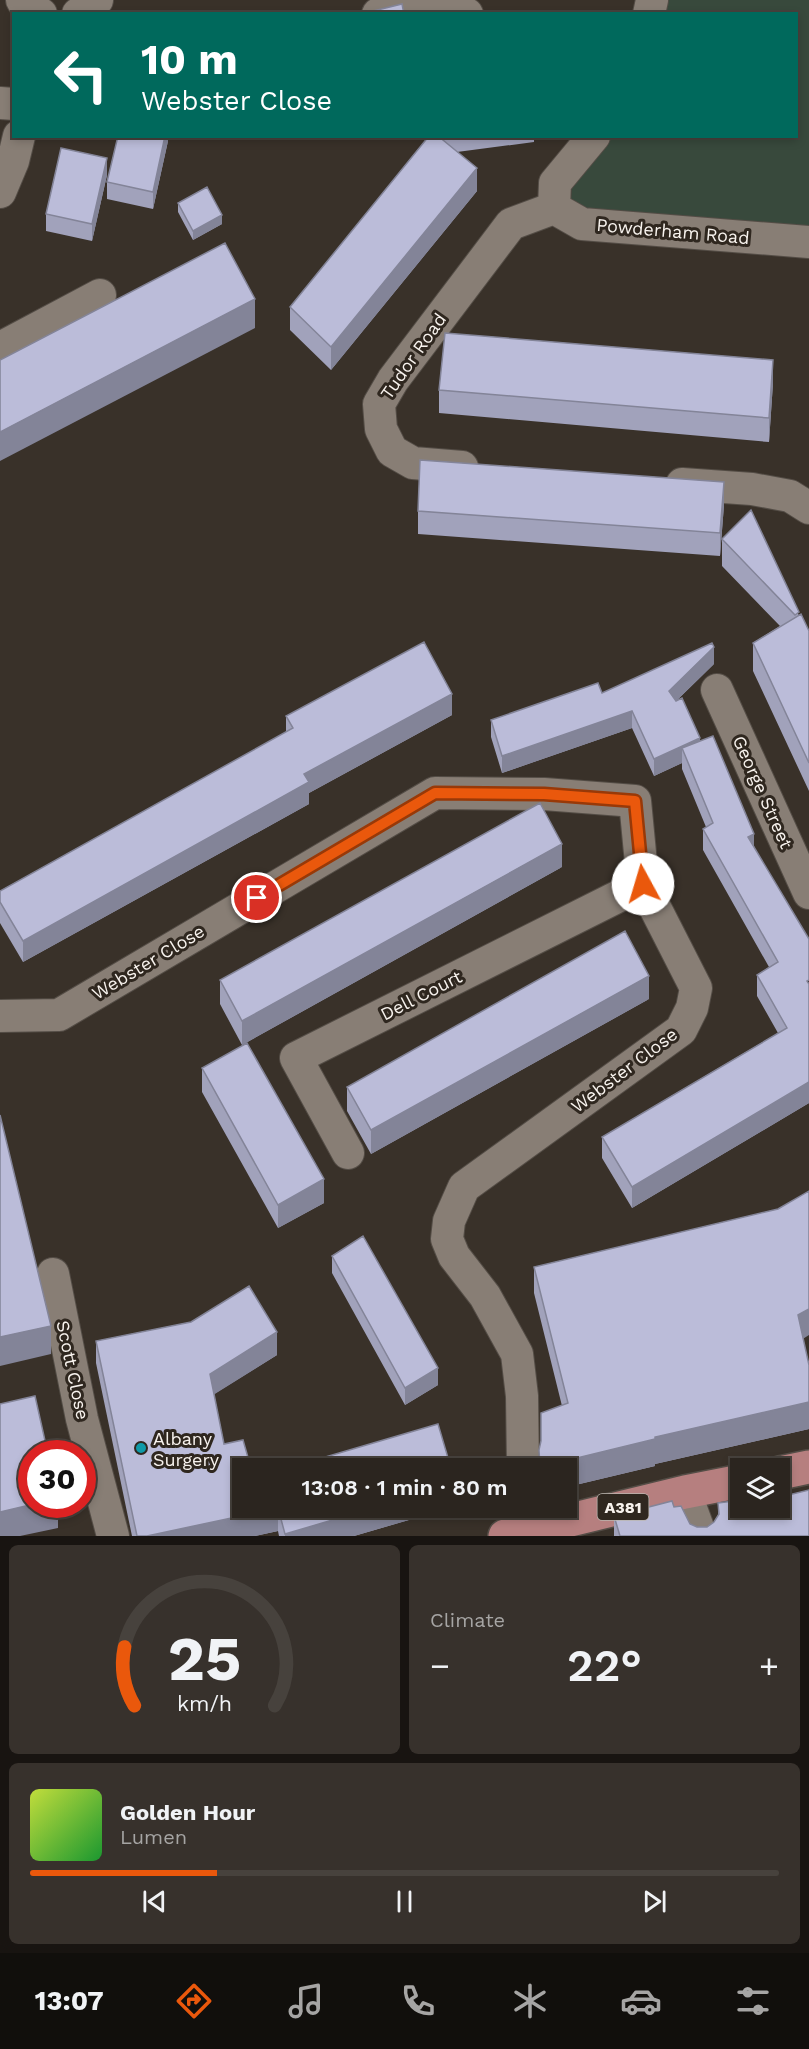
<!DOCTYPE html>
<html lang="en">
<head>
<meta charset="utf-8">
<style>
	body { margin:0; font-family:"Work Sans",sans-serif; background:#37312c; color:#f1f3f6; height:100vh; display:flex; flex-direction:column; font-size:22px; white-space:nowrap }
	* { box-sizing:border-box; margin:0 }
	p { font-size:20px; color:#a6a5a4 }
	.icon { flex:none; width:33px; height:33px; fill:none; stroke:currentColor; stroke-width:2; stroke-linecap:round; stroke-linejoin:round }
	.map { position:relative; height:1536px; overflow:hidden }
	.sheet { display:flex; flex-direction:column; gap:9px; padding:9px; background:#181411; flex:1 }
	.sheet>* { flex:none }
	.top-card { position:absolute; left:12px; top:12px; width:786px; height:126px; border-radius:0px; box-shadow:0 3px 9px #0003,0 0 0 2px #47423d; background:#00695c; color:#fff; overflow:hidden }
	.buttons { position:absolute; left:730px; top:1458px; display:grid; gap:12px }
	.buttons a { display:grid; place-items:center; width:60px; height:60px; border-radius:0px; background:#2b251f; box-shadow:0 3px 9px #0003,0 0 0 2px #47423d; font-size:30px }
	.speed { position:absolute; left:18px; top:1440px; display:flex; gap:12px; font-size:30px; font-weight:700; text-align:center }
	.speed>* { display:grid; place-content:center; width:78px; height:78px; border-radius:50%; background:#2b251f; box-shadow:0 3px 9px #0003,0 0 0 2px #47423d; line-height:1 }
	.speed .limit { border:9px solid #d22; background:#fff; color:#111 }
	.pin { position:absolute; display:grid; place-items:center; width:51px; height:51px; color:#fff; margin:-26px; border:3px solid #fff; border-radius:50%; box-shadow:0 2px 6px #0007 }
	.me { position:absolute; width:66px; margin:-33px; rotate:354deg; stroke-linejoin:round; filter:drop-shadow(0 0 4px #0008) }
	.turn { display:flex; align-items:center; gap:21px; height:126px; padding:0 30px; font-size:27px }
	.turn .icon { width:78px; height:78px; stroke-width:2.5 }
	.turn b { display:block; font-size:42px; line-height:51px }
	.big { font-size:45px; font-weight:600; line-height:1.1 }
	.sheet .tile { flex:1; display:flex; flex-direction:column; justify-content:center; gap:9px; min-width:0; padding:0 21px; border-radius:9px; background:#37312c }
	.sheet .dial { align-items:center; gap:0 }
	.dial svg { height:156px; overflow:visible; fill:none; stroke:#47423d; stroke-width:7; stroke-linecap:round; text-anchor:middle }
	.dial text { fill:#f1f3f6; stroke:none }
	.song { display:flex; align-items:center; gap:18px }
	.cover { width:72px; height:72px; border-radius:9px; background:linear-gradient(135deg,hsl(70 70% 55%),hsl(130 70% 35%)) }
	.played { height:6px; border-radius:3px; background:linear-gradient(90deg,#ea580c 25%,#47423d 25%) }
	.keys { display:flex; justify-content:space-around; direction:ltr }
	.heat { display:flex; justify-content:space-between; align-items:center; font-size:33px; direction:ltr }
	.sheet .tiles { flex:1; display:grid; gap:9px; grid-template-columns:1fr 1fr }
	.tile:last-child { grid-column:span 2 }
	.trip { position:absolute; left:232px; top:1458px; width:345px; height:60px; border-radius:0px; background:#2b251f; box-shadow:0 3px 9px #0003,0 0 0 2px #47423d; font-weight:600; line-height:60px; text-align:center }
	.tab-bar { display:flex; height:96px; justify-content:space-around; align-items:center; background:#110f0c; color:#a6a5a4 }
	.tab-bar .icon { width:42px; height:42px }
	.tab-bar .current { color:#ea580c }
	.tab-bar b { font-size:27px; color:#f1f3f6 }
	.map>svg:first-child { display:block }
	.green { fill:#38493c }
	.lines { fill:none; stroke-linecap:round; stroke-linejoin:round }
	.minor-casing { stroke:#544d46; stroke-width:34 }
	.primary-casing { stroke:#544d46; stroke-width:36 }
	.minor { stroke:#887e75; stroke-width:32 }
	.primary { stroke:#b67f7f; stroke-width:33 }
	.wall { fill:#a1a2bb }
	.shaded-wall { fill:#838498 }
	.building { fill:#bbbcd9; stroke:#838498; stroke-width:1.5 }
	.route-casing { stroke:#983908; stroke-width:15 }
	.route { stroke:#ea580c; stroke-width:10 }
	.culture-dot { fill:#0f9aa8; stroke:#2f271f; stroke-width:2 }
	.labels { text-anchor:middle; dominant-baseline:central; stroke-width:6; stroke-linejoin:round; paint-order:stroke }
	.shield { fill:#2f271f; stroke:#bcb6b0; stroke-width:1.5 }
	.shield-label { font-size:16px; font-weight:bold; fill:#f8f3ee }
	.street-label { font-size:18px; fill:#f8f3ee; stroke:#2f271f }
	.poi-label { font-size:18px; fill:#f8f3ee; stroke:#2f271f; text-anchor:start }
</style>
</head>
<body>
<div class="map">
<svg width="809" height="1536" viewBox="0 0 809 1536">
	<rect width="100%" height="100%" fill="#393129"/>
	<path class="green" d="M 663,0 L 809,0 L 809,227 L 589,210 L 571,200 L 572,181 L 609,137 L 796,136 L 796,14 L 659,13 Z"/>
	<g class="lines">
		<defs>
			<path id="minor" d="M 22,0 L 24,3 L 41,14
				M 78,14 L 97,0
				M 378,14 L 414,6 L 467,14
				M 649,14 L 652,0
				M 0,103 L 14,104
				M 0,192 L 13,161 L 19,136
				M 554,208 L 582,224 L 809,242
				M 554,208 L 555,183 L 594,136
				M 0,348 L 100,295
				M 462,467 L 413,463 L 392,451 L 381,429 L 379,404 L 393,380 L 511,224 L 554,208
				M 682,484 L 752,489 L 790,496 L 809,508
				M 717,690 L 809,893
				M 0,1016 L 59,1015 L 435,793 L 544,794 L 635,801 L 643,884 L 696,988 L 692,1008 L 681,1030 L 464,1187 L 449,1221 L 447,1239 L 454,1256 L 485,1296 L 517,1354 L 522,1396 L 523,1468
				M 348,1153 L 296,1058 L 643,884
				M 53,1274 L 82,1419 L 113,1536
				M 685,1492 L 701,1536
				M 524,1508 L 525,1531"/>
			<path id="primary" d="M 780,1473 L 809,1467
				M 505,1536 L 685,1492 L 741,1481"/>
		</defs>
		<use href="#minor" class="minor-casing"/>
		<use href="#primary" class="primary-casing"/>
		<use href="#minor" class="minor"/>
		<use href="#primary" class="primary"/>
	</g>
	<path class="wall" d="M 168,136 L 168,141 L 153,209 L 107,199 L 107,182 Z
		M 429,136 L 534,136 L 534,142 L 457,152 L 477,191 L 331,370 L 290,330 L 290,307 Z
		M 107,175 L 92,241 L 46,231 L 46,214 Z
		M 178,203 L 222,224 L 193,240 L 178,212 Z
		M 773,383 L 769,442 L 439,413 L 439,390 Z
		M 724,505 L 720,556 L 418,534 L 418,511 Z
		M 722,539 L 799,615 L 809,631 L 809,791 L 753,671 L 753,643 L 780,626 L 722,566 Z
		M 714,664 L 676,701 L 700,741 L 754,846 L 809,1103 L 632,1208 L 602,1158 L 602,1137 L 778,1033 L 757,996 L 757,975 L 769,967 L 703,850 L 703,829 L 706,827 L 682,769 L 682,763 L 654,776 L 632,728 L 502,773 L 491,737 L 491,720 L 602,693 Z
		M 452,715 L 309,793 L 309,804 L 23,962 L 0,923 L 0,891 L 286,732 L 286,716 Z
		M 562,867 L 242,1045 L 220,1004 L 220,980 Z
		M 649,999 L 371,1154 L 347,1111 L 347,1087 Z
		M 202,1068 L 324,1203 L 278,1228 L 202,1092 Z
		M 332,1256 L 438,1385 L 405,1405 L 332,1273 Z
		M 534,1267 L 803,1339 L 809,1365 L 809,1429 L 655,1464 L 655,1466 L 567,1487 L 567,1468 L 539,1468 L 539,1450 L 562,1406 L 534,1293 Z
		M 96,1341 L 277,1355 L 214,1394 L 224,1444 L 243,1508 L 450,1508 L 354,1536 L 279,1536 L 278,1531 L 255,1536 L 132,1536 L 96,1363 Z
		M 718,1503 L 809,1536 L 614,1536 L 614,1516 L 674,1507 L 690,1524 L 697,1527 L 707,1527 L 714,1522 L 718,1515 Z"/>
	<path class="shaded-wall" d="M 165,136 L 168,136 L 168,141 L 153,209 L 153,192 Z
		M 107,158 L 107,175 L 92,241 L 92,224 Z
		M 477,168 L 477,191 L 331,370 L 331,347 Z
		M 222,215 L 222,224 L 193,240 L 193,231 Z
		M 255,299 L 255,328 L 0,461 L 0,432 Z
		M 773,360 L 773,383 L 769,442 L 769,418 Z
		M 724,482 L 724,505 L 720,556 L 720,533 Z
		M 714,647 L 714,664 L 669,708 L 669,691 Z
		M 452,694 L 452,715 L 309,793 L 309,804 L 23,962 L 23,941 L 304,774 Z
		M 632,711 L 632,728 L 502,773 L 502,756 Z
		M 700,738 L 700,755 L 682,748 L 682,763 L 654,776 L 654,759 Z
		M 754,834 L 754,855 L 748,837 Z
		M 562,844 L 562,867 L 242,1045 L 242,1021 Z
		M 649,976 L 649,999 L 371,1154 L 371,1130 Z
		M 809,1082 L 809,1103 L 632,1208 L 632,1187 Z
		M 324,1179 L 324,1203 L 278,1228 L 278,1205 Z
		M 809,1309 L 809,1335 L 798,1342 L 798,1315 Z
		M 51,1326 L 51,1354 L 0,1366 L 0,1337 Z
		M 277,1332 L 277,1355 L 210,1397 L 210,1374 Z
		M 438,1368 L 438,1385 L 405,1405 L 405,1388 Z
		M 809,1402 L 809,1429 L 655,1464 L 655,1466 L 567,1487 L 567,1468 L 540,1468 L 540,1467 L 655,1437 Z
		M 34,1504 L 58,1504 L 58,1528 L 20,1536 L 0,1536 L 0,1512 Z
		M 278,1508 L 278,1531 L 255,1536 L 147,1536 Z
		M 373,1508 L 450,1508 L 354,1536 L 285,1536 L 285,1534 Z"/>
	<path class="building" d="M 402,4 L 404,14 L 361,14 Z
		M 118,136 L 165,136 L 153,192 L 107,182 Z
		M 429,136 L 438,136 L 477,168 L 331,347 L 290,307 Z
		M 61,148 L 107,158 L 92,224 L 46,214 Z
		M 207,187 L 222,215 L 193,231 L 178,203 Z
		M 225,243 L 255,299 L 0,432 L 0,360 Z
		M 445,333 L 773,360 L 769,418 L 439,390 Z
		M 420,460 L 724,482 L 720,533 L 418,511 Z
		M 751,510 L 799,612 L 795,615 L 722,539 Z
		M 801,614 L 809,631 L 809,763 L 753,643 Z
		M 424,642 L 452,694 L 304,774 L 309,782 L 23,941 L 0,902 L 0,891 L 293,728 L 286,716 Z
		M 712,643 L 714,647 L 669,691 L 676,701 L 682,698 L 700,738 L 654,759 L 632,711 L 502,756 L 491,720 L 598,683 L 602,693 Z
		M 713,736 L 754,834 L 748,837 L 809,939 L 809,980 L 807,981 L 809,984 L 809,1082 L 632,1187 L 602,1137 L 787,1028 L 757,975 L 778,962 L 703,829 L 713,823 L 682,748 Z
		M 540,803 L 562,844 L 242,1021 L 220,980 Z
		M 625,931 L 649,976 L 371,1130 L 347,1087 Z
		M 247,1043 L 324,1179 L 278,1205 L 202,1068 Z
		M 0,1115 L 51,1326 L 0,1337 Z
		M 809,1191 L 809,1309 L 798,1315 L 809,1365 L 809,1402 L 655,1437 L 655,1439 L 540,1467 L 539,1450 L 541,1441 L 541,1413 L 568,1403 L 534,1267 L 778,1209 Z
		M 363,1236 L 438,1368 L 405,1388 L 332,1256 Z
		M 249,1286 L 277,1332 L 210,1374 L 224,1444 L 243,1440 L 251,1468 L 243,1468 L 243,1508 L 373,1508 L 285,1534 L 278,1508 L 147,1536 L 137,1536 L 96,1341 L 191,1322 Z
		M 35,1396 L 48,1454 L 32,1454 L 32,1504 L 34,1504 L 0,1512 L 0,1404 Z
		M 438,1424 L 451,1468 L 288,1468 Z
		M 809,1490 L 809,1536 L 620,1536 L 614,1516 L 672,1501 L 674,1507 L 681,1506 L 690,1524 L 697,1527 L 707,1527 L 714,1522 L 719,1514 L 718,1503 L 741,1500 L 741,1508 L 780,1508 L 780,1497 Z"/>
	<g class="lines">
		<defs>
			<path id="route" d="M 257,898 L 435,793 L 544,794 L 635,801 L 643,884"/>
		</defs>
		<use href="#route" class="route-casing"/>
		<use href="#route" class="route"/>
	</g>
	<circle class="culture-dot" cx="141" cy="1448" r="6"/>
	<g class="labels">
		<rect class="shield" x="597.5" y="1494" width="51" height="26" rx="4.5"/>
		<g class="shield-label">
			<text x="623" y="1507">A381</text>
		</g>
		<g class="street-label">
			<text transform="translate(673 231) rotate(5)">Powderham Road</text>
			<text transform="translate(413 356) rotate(-55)">Tudor Road</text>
			<text transform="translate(763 792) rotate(66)">George Street</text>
			<text transform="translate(148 962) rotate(-31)">Webster Close</text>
			<text transform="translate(421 995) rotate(-27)">Dell Court</text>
			<text transform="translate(624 1070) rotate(-37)">Webster Close</text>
			<text transform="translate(73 1370) rotate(78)">Scott Close</text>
		</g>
		<g class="poi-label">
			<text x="153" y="1438">Albany<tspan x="153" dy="21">Surgery</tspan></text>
		</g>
	</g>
</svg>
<div class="buttons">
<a><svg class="icon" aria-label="layers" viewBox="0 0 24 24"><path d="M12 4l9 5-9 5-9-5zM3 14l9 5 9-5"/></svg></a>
</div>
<div class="speed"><div class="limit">30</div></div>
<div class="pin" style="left:257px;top:898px;background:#d93025"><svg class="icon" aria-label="arrive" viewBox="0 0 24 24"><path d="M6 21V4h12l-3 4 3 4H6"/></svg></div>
<svg class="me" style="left:643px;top:884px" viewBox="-20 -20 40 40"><circle r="19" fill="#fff"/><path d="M0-13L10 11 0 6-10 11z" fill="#ea580c"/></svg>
<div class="trip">13:08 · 1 min · 80 m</div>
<div class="top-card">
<div class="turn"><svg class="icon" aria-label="left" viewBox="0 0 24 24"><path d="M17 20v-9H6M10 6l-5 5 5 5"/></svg><div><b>10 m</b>Webster Close</div></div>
</div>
</div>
<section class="sheet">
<div class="tiles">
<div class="tile dial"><svg viewBox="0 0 100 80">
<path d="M14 69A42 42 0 1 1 86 69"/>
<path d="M14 69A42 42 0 0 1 9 39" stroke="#ea580c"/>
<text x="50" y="56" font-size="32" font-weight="700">25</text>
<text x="50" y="72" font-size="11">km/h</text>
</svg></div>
<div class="tile"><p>Climate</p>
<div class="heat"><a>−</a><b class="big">22°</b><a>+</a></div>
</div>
<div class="tile">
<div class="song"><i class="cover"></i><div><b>Golden Hour</b><p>Lumen</p></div></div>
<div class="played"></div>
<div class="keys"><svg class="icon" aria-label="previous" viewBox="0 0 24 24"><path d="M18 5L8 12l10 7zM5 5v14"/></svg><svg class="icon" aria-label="pause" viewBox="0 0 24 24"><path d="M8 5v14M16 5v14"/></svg><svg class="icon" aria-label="next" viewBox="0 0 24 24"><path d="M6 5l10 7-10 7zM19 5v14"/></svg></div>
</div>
</div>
</section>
<nav class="tab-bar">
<b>13:07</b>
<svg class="icon current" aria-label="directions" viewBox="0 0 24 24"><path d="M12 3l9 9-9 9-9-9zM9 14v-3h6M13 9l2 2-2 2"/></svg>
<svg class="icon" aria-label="music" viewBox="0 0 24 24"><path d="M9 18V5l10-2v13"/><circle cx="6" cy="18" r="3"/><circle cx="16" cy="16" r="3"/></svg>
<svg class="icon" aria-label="phone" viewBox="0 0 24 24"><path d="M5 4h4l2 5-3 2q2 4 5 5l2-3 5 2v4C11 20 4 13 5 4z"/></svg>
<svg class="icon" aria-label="climate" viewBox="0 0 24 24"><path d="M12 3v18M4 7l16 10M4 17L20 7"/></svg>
<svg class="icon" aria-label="car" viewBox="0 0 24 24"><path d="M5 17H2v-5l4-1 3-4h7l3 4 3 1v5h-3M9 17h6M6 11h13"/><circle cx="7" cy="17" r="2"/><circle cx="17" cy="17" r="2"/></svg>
<svg class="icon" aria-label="filters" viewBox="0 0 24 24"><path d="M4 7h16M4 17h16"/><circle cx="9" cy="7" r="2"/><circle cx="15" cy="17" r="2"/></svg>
</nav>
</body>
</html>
